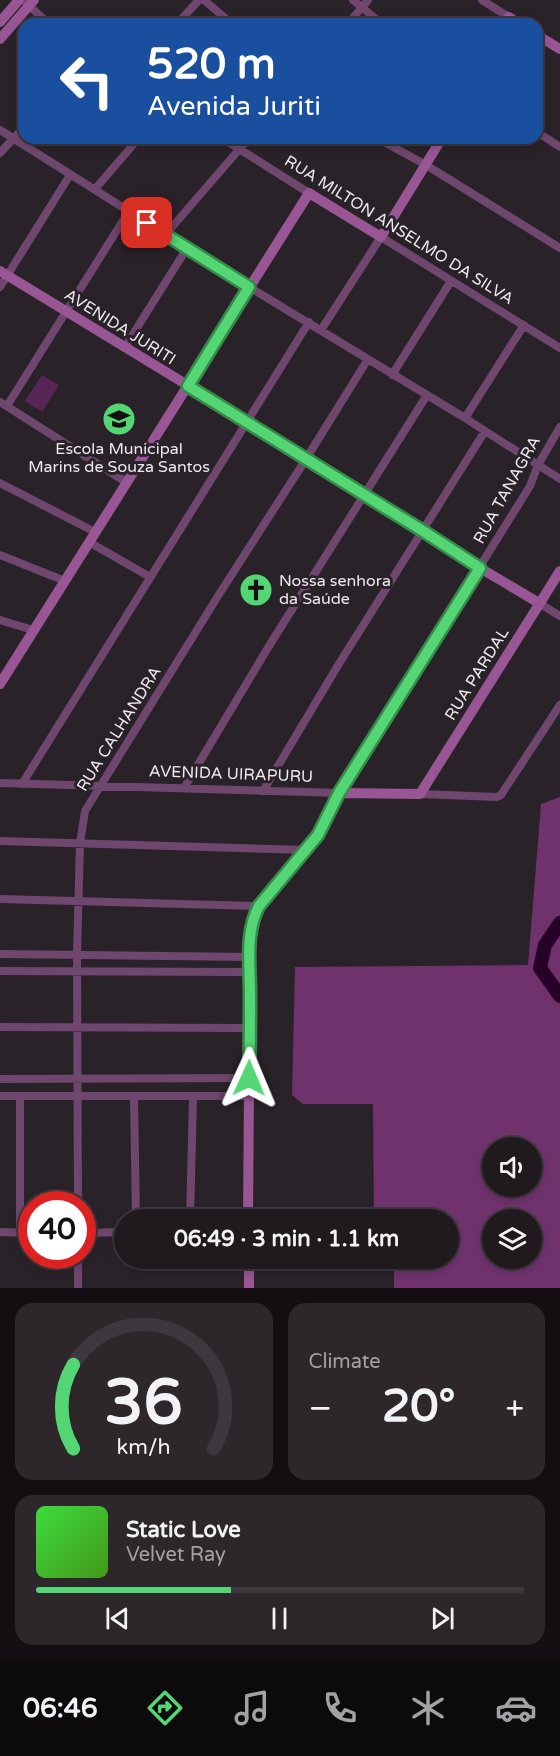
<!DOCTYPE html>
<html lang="en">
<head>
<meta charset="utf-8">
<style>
	body { margin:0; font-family:"Varela Round",sans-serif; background:#2d272c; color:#f1f3f6; height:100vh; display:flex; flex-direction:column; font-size:22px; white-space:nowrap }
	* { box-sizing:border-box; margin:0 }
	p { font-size:20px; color:#a2a1a4 }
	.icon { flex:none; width:33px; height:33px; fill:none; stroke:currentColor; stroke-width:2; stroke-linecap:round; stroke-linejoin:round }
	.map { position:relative; height:1288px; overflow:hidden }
	.side { display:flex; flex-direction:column; gap:15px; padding:15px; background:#120e11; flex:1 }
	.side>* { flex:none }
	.guide { position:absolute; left:18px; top:18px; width:525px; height:126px; border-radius:18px; box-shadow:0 3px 9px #0003,0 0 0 2px #3d383d; background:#1a4fa0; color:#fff; overflow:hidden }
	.controls { position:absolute; left:482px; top:1137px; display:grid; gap:12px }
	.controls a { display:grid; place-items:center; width:60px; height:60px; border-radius:50%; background:#201a1f; box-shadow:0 3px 9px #0003,0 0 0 2px #3d383d; font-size:30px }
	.speed { position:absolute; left:18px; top:1191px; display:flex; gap:12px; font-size:30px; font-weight:700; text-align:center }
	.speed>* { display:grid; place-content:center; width:78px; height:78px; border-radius:50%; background:#201a1f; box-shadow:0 3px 9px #0003,0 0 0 2px #3d383d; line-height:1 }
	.speed .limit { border:9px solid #d22; background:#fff; color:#111 }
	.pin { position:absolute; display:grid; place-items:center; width:51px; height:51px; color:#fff; margin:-26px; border-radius:12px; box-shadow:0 3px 9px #0006 }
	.me { position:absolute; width:66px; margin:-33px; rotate:1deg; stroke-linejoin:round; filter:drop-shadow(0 0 4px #0008) }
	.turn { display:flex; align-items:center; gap:21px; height:126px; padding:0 30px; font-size:27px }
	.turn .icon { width:78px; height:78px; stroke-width:2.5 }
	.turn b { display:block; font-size:42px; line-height:51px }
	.big { font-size:45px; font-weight:700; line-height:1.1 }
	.side .tile { flex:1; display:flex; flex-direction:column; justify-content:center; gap:9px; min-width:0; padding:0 21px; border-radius:18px; background:#2d272c }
	.side .dial { align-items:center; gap:0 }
	.dial svg { height:156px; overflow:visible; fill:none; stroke:#3d383d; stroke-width:7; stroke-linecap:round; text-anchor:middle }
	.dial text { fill:#f1f3f6; stroke:none }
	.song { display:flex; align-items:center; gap:18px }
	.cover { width:72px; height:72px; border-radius:9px; background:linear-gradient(135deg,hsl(120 70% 55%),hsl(100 70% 35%)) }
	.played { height:6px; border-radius:3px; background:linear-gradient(90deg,#53d673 40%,#3d383d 40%) }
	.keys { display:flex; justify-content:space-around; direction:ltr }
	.heat { display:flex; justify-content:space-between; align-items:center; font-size:33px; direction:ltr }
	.side .tiles { flex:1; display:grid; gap:15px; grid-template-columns:1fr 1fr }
	.tile:last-child { grid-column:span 2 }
	.trip { position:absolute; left:114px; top:1209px; width:345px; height:60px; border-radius:30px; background:#201a1f; box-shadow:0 3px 9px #0003,0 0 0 2px #3d383d; font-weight:700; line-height:60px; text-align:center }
	.tab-bar { display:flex; height:96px; justify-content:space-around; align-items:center; background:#0d0a0c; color:#a2a1a4 }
	.tab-bar .icon { width:42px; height:42px }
	.tab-bar .selected { color:#53d673 }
	.tab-bar b { font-size:27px; color:#f1f3f6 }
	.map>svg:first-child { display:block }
	.green { fill:#572556 }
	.forest { fill:#6f326d; fill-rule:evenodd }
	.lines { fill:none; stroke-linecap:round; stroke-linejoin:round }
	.river { stroke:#260026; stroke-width:14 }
	.street { stroke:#6f466d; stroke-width:8 }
	.secondary { stroke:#985695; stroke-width:10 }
	.route-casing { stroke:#368b4b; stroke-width:15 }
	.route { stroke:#53d673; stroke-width:10 }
	.labels { text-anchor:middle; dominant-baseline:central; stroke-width:6; stroke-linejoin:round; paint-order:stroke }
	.street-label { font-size:16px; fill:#eee9ee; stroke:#2a2229 }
	.poi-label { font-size:16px; fill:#eee9ee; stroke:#2a2229 }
</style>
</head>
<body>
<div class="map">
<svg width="560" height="1288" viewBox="0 0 560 1288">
	<rect width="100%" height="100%" fill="#2a2229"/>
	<path class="green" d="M 42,375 L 59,385 L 42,412 L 25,401 Z"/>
	<path class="forest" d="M 560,797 L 560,1288 L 394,1288 L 394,1259 L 448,1258 L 448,1220 L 374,1219 L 373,1104 L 303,1104 L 292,1095 L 295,967 L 528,965 L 541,804 ZM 492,1148 L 531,1148 L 531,1186 L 492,1186 ZM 492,1220 L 531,1220 L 531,1258 L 492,1258 Z"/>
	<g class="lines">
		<path class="river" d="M 560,923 L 545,945 L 540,968 L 560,996"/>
		<path class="street" d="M 23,0 L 49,24
			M 204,0 L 232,24
			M 353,0 L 382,24
			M 482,0 L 509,17
			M 177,24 L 199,0
			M 348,24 L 368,0
			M 0,130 L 249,287 L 465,418 L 560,479
			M 537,132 L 560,147
			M 222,138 L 309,193
			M 377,138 L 426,165 L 560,248
			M 0,153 L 24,127
			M 95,189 L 139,138
			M 166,234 L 249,138
			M 0,287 L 70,175
			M 321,330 L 381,237 L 560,348
			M 125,347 L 187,248
			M 392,375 L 451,281
			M 0,402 L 126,482
			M 7,406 L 129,211
			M 465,418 L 524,325
			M 0,483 L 95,532
			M 89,542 L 150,577
			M 0,555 L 65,581
			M 539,603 L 560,616
			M 0,620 L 33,630
			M 0,783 L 339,793 L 530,486 L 538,465 L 560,427
			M 22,784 L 309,322
			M 184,788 L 269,646 L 427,395
			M 263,791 L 337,667 L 485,431
			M 420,794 L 497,797 L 501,795 L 560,705
			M 0,841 L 307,850
			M 0,899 L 259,906
			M 0,954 L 250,957
			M 0,971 L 250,972
			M 0,1027 L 250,1028
			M 0,1079 L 249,1078
			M 0,1096 L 249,1096
			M 134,1096 L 136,1220
			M 78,1204 L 77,954 L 80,843 L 85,811 L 218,596 L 306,459 L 368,359
			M 190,1220 L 193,1097
			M 0,1232 L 32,1233
			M 20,1232 L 20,1096
			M 82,1233 L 124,1232
			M 78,1288 L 78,1256"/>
		<path class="secondary" d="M 0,22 L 19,0
			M 504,24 L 509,17 L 519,24
			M 537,35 L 560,49
			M 0,39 L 34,0
			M 0,271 L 248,422 L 423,531 L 480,568 L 539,603
			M 0,684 L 309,193 L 381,237 L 442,138
			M 248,1220 L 250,957 C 251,939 250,922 259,906 L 318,835 L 339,793 L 420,794 L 560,571
			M 249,1258 L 249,1288"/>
	</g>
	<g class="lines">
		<defs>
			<path id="route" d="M 147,223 L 249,287 L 188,386 L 423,531 L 480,568 L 339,793 L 318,835 L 259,906 C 245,932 250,965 250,994 C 250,1022 250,1050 249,1078"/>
		</defs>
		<use href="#route" class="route-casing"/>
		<use href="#route" class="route"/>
	</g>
	<defs>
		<symbol id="school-disc" viewBox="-11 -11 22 22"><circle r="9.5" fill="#53d673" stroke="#2a2229"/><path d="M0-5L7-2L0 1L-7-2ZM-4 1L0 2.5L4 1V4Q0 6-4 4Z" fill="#111"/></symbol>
		<symbol id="church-disc" viewBox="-11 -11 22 22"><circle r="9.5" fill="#53d673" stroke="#2a2229"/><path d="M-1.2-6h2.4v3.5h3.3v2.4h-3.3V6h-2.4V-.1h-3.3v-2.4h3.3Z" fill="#111"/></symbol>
	</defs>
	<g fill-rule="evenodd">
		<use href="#school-disc" x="100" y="400" width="38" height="38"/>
		<use href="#church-disc" x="237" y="571" width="38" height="38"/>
	</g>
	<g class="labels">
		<g class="street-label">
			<text transform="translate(399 230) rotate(32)">RUA MILTON ANSELMO DA SILVA</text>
			<text transform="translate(120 327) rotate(32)">AVENIDA JURITI</text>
			<text transform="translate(507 490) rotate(-61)">RUA TANAGRA</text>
			<text transform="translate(477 674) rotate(-58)">RUA PARDAL</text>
			<text transform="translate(119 729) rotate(-58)">RUA CALHANDRA</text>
			<text transform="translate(231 774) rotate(2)">AVENIDA UIRAPURU</text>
		</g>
		<g class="poi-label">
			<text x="119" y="449">Escola Municipal<tspan x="119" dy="18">Marins de Souza Santos</tspan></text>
			<text x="279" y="581" text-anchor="start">Nossa senhora<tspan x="279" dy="18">da Saúde</tspan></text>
		</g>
	</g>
</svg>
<div class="controls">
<a><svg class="icon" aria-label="sound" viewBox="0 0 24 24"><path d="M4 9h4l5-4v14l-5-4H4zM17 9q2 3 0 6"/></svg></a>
<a><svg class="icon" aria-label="layers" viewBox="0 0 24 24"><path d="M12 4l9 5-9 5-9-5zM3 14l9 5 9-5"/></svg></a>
</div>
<div class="speed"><div class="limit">40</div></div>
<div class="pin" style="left:147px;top:223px;background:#d93025"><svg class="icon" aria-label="arrive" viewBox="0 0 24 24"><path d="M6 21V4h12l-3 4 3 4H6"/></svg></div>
<svg class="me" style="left:249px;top:1078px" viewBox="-20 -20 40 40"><path d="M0-17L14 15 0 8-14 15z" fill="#53d673" stroke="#fff" stroke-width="4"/></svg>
<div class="trip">06:49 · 3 min · 1.1 km</div>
<div class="guide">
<div class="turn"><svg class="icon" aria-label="left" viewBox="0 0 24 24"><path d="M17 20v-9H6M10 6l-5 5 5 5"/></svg><div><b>520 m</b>Avenida Juriti</div></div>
</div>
</div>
<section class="side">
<div class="tiles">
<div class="tile dial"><svg viewBox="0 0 100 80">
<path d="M14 69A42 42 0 1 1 86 69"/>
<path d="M14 69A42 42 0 0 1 14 26" stroke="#53d673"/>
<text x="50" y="56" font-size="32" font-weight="700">36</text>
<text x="50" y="72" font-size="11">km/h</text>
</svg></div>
<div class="tile"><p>Climate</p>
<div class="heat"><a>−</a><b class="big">20°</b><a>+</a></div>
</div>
<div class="tile">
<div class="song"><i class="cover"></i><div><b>Static Love</b><p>Velvet Ray</p></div></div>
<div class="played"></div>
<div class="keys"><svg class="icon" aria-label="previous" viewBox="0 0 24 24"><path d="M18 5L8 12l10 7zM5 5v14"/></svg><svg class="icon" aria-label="pause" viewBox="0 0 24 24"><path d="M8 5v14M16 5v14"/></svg><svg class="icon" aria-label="next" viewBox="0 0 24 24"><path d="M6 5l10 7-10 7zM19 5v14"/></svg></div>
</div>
</div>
</section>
<nav class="tab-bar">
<b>06:46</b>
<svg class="icon selected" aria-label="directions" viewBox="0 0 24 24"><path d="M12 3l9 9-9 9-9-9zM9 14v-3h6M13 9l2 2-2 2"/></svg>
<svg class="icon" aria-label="music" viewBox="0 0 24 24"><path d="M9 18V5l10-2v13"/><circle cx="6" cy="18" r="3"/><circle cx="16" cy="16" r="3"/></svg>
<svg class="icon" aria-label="phone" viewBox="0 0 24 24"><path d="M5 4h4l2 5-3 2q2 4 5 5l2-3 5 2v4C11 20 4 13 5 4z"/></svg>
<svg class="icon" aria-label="climate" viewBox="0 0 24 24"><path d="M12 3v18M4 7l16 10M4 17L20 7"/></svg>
<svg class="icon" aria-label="car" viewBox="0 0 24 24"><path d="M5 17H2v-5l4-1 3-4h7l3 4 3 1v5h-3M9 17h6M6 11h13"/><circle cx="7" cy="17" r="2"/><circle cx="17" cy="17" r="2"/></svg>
</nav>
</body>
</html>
